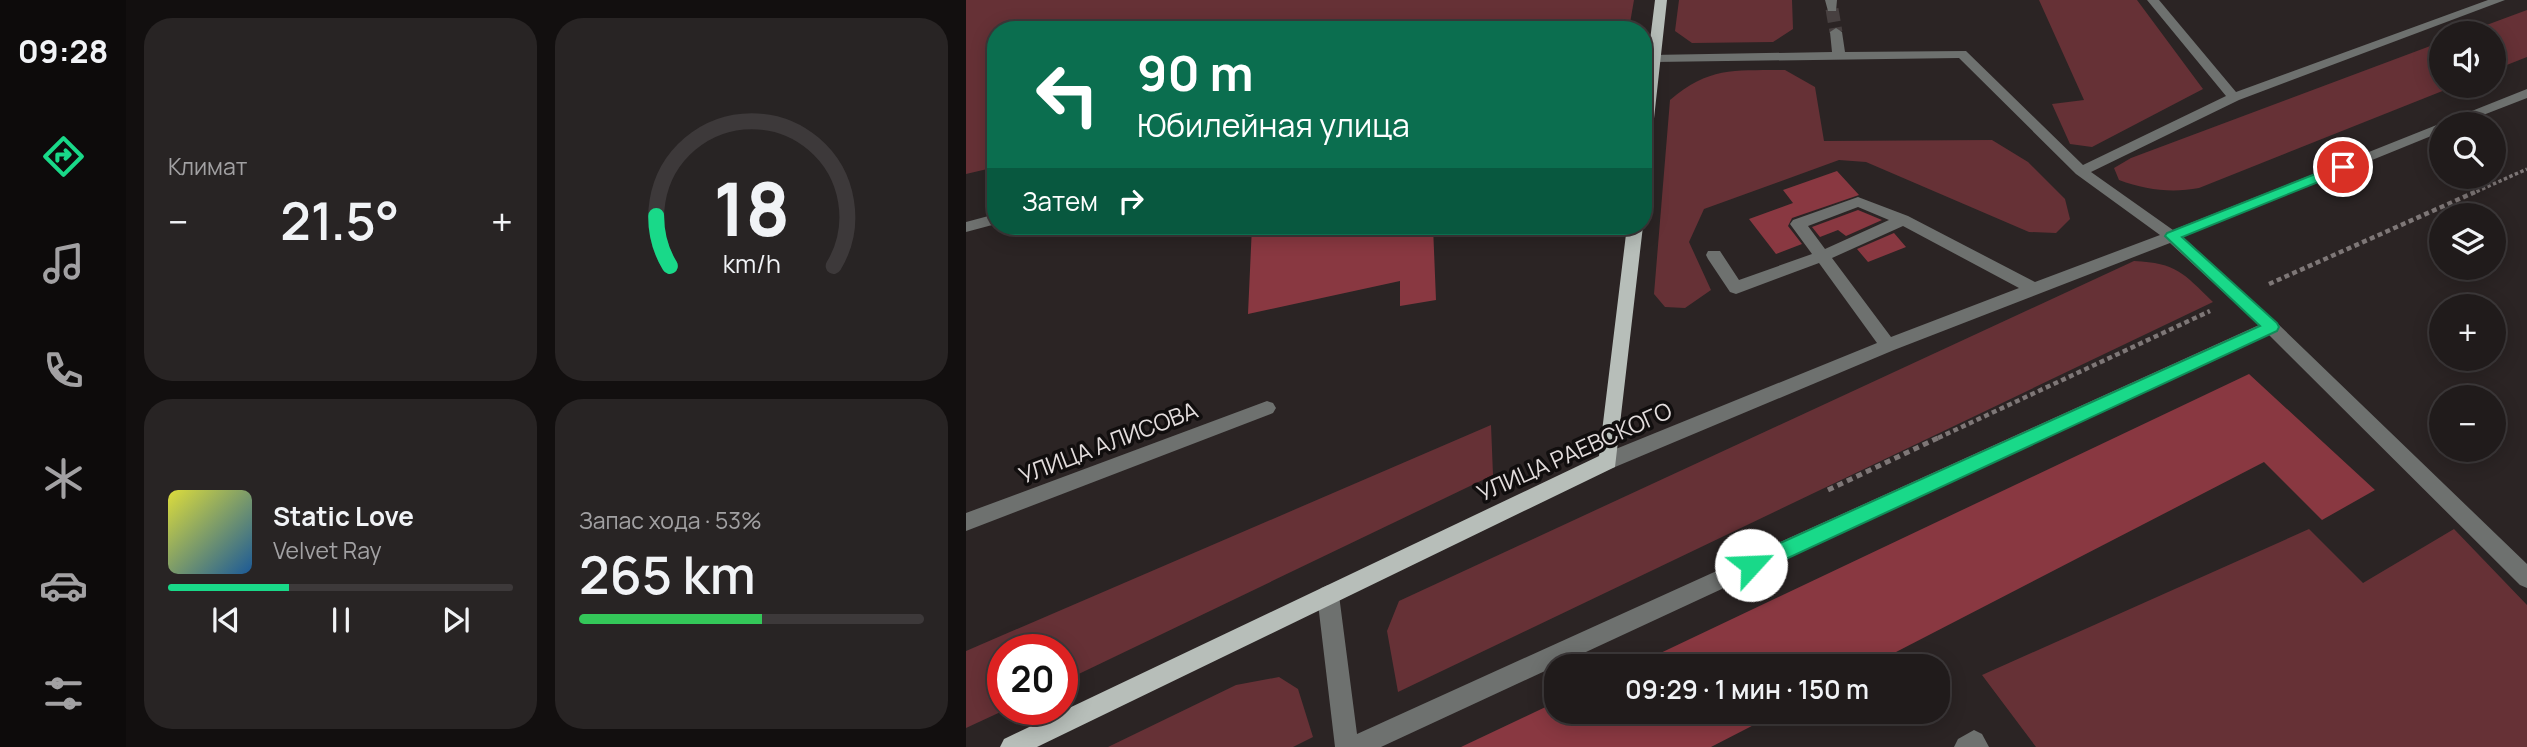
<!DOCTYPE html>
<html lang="ru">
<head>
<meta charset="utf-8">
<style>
	body { margin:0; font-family:Manrope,sans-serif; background:#282424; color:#f1f3f6; height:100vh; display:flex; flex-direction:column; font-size:26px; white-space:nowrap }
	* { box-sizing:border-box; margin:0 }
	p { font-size:23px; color:#a2a1a3 }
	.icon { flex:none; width:38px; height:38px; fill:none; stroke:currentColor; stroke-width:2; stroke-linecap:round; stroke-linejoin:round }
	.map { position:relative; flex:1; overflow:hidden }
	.details { display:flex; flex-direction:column; gap:18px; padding:18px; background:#120f0f; width:840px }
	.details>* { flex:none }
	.guide { position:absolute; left:21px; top:21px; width:665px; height:214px; border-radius:28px; box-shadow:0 4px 18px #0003,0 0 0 2px #3d393a; background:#0b6e4f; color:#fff; overflow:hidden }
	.fabs { position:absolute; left:1463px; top:21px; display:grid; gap:14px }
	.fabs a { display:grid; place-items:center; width:77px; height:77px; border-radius:50%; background:#201b1b; box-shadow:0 4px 18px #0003,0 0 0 2px #3d393a; font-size:35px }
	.speed { position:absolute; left:21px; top:634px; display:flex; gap:14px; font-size:35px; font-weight:700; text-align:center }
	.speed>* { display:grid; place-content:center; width:91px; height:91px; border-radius:50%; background:#201b1b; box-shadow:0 4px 18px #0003,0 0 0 2px #3d393a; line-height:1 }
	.speed .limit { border:10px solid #d22; background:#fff; color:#111 }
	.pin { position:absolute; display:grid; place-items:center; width:60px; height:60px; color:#fff; margin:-30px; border:4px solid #fff; border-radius:50%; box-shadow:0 2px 7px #0007 }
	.me { position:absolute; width:77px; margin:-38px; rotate:65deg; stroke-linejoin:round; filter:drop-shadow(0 0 5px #0008) }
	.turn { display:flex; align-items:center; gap:24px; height:147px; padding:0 35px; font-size:32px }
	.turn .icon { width:91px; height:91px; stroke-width:2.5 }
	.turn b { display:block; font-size:49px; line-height:60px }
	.then { display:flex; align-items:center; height:66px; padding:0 35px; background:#0003; gap:14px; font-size:26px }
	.big { font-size:52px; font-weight:600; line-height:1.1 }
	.details .tile { flex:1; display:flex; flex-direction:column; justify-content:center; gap:10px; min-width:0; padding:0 24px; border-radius:28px; background:#282424 }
	.details .dial { align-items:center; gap:0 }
	.dial svg { height:182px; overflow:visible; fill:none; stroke:#3d393a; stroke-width:7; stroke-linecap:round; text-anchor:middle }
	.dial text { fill:#f1f3f6; stroke:none }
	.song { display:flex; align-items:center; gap:21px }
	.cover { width:84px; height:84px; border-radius:10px; background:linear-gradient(135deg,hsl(60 70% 55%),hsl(210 70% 35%)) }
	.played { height:7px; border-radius:4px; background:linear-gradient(90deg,#19d989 35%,#3d393a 35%) }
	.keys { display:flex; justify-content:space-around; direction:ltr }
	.heat { display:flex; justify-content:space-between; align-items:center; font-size:38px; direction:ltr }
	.charge { height:10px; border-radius:5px; background:linear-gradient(90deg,#34c759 53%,#3d393a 0) }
	.details .tiles { flex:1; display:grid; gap:18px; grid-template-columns:repeat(2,1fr) }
	.trip { position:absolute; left:578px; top:654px; width:406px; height:70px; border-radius:28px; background:#201b1b; box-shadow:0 4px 18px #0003,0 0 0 2px #3d393a; font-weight:600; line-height:70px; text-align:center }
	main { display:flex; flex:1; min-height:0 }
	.dock { display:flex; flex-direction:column; width:126px; justify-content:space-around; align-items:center; background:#0d0b0b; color:#a2a1a3 }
	.dock .icon { width:49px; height:49px }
	.dock .current { color:#19d989 }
	.dock b { font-size:32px; color:#f1f3f6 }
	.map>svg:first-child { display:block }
	.green { fill:#663136 }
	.building { fill:#893841 }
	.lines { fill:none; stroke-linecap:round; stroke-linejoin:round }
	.minor-tunnel { stroke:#474040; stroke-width:13; stroke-dasharray:13 6; stroke-linecap:butt }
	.path-far2 { stroke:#7e7777; stroke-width:3.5; stroke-dasharray:3.5 2.5; stroke-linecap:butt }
	.path-far1 { stroke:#7e7777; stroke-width:4.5; stroke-dasharray:5 3.5; stroke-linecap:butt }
	.path { stroke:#7e7777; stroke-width:5; stroke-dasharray:6 4.5; stroke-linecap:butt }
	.minor { fill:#6e716f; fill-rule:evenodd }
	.major { fill:#b7beb9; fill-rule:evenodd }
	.route { fill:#19d989; stroke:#108d59; stroke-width:2 }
	.labels { text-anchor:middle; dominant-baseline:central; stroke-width:7; stroke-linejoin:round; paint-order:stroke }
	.street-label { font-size:23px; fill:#e3dddd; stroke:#110e0e }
</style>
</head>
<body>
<main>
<nav class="dock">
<b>09:28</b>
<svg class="icon current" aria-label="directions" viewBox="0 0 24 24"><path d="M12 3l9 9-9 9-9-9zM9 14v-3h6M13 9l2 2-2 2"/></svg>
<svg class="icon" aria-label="music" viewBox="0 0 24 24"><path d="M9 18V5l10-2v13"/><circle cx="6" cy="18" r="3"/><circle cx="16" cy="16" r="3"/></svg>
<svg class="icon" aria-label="phone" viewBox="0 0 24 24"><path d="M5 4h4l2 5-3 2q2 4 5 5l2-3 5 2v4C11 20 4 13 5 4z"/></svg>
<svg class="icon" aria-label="climate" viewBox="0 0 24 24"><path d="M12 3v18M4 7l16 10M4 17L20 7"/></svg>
<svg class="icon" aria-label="car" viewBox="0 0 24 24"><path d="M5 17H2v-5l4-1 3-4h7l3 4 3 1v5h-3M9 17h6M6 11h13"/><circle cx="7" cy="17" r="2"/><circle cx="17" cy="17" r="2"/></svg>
<svg class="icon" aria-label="filters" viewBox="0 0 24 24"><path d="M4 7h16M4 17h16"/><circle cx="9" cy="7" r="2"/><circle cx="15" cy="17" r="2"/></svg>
</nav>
<section class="details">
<div class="tiles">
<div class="tile"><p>Климат</p>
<div class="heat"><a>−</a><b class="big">21.5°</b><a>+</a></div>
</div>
<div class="tile dial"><svg viewBox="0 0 100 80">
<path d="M14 69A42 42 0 1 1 86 69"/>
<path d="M14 69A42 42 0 0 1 8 47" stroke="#19d989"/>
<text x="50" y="56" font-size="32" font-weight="700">18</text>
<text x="50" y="72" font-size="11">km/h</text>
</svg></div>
<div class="tile">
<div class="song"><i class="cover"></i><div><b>Static Love</b><p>Velvet Ray</p></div></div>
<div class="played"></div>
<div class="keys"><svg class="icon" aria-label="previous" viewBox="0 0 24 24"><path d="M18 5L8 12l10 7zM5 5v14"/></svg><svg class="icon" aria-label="pause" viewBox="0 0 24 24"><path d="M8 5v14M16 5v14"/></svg><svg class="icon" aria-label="next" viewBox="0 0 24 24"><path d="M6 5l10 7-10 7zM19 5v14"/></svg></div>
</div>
<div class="tile"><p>Запас хода · 53%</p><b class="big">265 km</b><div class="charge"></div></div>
</div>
</section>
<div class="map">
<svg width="1561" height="747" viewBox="0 0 1561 747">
	<rect width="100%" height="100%" fill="#2b2424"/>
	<path class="green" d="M 0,0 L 668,0 L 664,23 L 634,30 L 30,30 L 30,167 L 0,174 Z
		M 713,0 L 826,0 L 827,29 L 807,42 L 726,43 L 709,31 Z
		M 1073,0 L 1171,0 L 1237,89 L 1126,147 L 1104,144 L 1086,104 L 1118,100 Z
		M 1561,10 L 1561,57 L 1528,70 L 1528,33 L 1499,33 Z
		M 1475,42 L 1475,86 L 1489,86 L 1233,188 C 1206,193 1180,190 1153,180 L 1148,168 L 1165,158 Z
		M 819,70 L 849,87 L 858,141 L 1026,140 L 1062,162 L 1099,199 L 1104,219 L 1090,233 L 1063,232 L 900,162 L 873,160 L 738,209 L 723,242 L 745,290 L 719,308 L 699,307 L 688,294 L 704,100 C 744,66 769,71 819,70 Z
		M 1168,261 C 1211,263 1217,273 1247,302 L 432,692 L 421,631 L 433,601 Z
		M 525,425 L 527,475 L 96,682 L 96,649 L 37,649 L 37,709 L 41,709 L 0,728 L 0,651 Z
		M 1343,529 L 1397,583 L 1488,529 L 1561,605 L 1561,747 L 1070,747 L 1016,675 Z
		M 313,677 L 332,689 L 347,737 L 327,747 L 142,747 L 270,685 Z"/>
	<path class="building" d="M 871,171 L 893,195 L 826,218 L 822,226 L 836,244 L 810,254 L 783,219 L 827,203 L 817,190 Z
		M 892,210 L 916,220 L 880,236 L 872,230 L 854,237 L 846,227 Z
		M 286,226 L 467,226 L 470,300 L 434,306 L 434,281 L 282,314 Z
		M 928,233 L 940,247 L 902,262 L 891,249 Z
		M 1283,374 L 1409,490 L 1356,520 L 1298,462 L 901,667 L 665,667 Z
		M 590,702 L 590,712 L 813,712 L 745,747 L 495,747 Z"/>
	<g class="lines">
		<path class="minor-tunnel" d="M 866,9 L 870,32"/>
		<path class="path-far2" d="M 1505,194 L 1561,169"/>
		<path class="path-far1" d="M 1303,284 L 1509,192
			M 972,438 L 1244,311"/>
		<path class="path" d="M 862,490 L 976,436"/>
		<path class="minor" d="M 859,0 L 871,0 L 870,11 L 862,11 Z
			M 1181,0 L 1193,0 L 1270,92 L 1522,0 L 1539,0 L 1273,100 L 1125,172 L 1207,230 L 1561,89 L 1561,98 L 1494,124 L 1475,124 L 1475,132 L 1217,237 L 1311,323 L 1561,564 L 1561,588 L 1554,585 L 1303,335 L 415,747 L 369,747 L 351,595 L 355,588 L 362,585 L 369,588 L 373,595 L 391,734 L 1293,325 L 1204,243 L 928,350 L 649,467 L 642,469 L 635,467 L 633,461 L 635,455 L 911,343 L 853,263 L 770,294 L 764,292 L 742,259 L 740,255 L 742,251 L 754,251 L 773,280 L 846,254 L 824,224 L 827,220 L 892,197 L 942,216 L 1069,282 L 1194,235 L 1110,174 L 993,58 L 689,62 L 683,58 L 685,55 L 866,52 L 864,32 L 870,28 L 876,32 L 879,52 L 1000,51 L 1117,165 L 1260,96 ZM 892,207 L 923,220 L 859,249 L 842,226 ZM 937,226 L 1053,288 L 925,337 L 866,258 Z
			M 30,214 L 30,224 L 0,232 L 0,222 Z
			M 301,401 L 307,403 L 310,408 L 307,413 L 0,531 L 0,513 Z
			M 1008,730 L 1016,734 L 1023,747 L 988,747 L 992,739 Z"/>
		<path class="major" d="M 689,0 L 701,0 L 684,155 L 677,159 L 677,97 Z
			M 661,226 L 677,226 L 649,467 L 71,747 L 34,747 L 38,739 L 633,456 Z"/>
	</g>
	<path class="route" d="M 1377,163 L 1382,164 L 1382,170 L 1216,237 L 1311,323 L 1313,327 L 1311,331 L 792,572 L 785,574 L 779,572 L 776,565 L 779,559 L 1294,326 L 1199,236 L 1201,233 Z"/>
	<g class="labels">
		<g class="street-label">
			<text transform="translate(142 442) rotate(-21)">УЛИЦА АЛИСОВА</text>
			<text transform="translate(608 451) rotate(-24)">УЛИЦА РАЕВСКОГО</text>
		</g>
	</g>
</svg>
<div class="fabs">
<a><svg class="icon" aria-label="sound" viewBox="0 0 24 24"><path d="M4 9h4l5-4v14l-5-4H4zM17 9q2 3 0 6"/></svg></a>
<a><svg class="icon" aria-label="search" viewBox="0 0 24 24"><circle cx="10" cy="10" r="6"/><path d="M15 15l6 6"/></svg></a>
<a><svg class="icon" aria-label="layers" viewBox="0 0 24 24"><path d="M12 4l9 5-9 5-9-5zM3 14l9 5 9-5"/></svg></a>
<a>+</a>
<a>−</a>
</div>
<div class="speed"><div class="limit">20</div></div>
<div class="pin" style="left:1377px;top:167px;background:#d93025"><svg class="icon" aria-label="arrive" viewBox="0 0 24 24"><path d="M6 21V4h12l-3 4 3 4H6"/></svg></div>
<svg class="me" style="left:785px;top:565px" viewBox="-20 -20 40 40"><circle r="19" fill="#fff"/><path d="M0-13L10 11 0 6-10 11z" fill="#19d989"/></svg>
<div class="trip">09:29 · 1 мин · 150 m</div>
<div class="guide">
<div class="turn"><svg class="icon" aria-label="left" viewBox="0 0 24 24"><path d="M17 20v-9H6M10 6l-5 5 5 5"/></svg><div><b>90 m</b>Юбилейная улица</div></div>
<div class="then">Затем<svg class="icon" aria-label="right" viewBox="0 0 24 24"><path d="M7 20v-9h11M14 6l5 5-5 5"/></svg></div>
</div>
</div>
</main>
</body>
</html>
